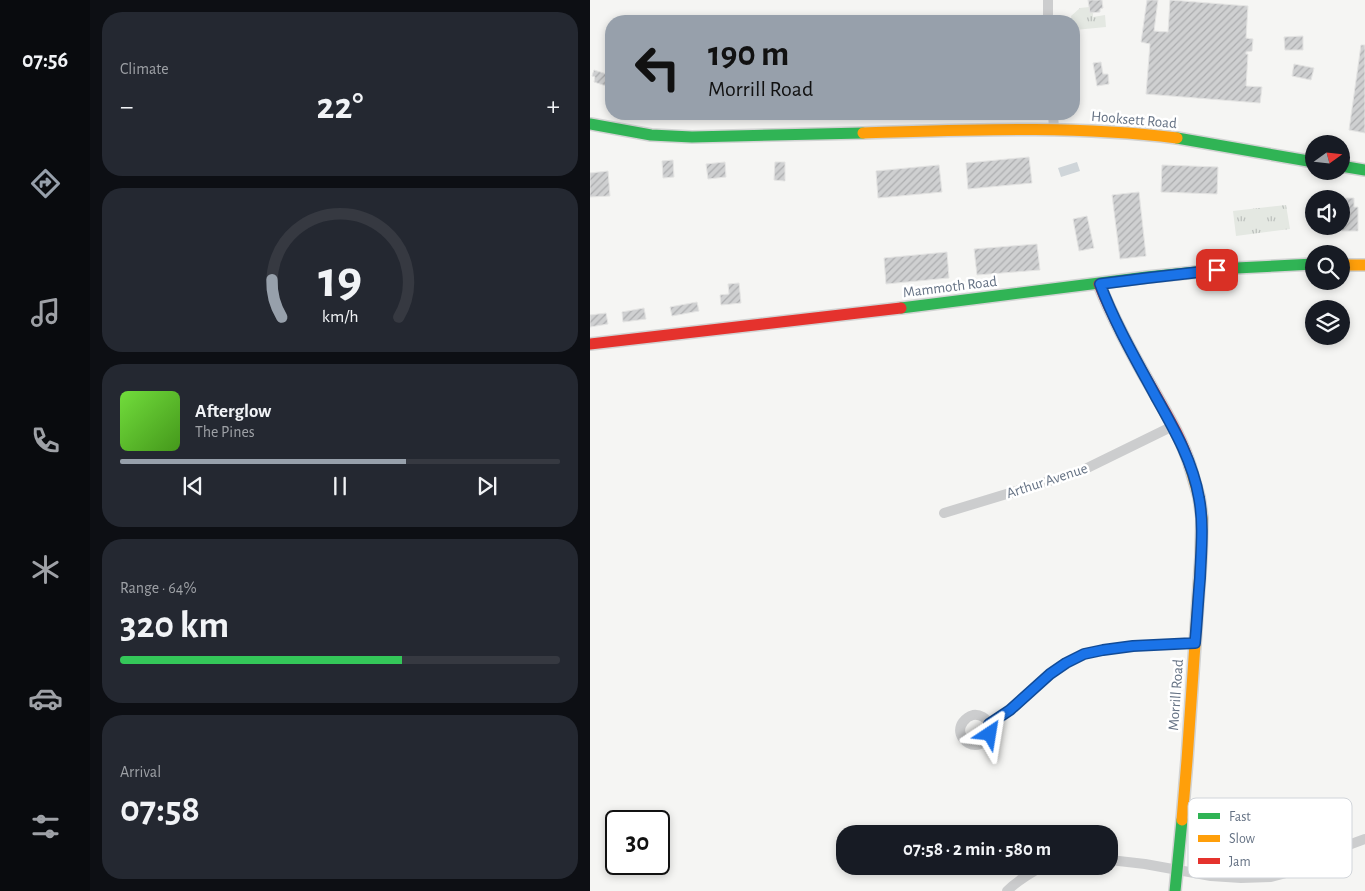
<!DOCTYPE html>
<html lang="en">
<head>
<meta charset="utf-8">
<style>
	body { margin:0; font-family:"Alegreya Sans",sans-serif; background:#242831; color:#f1f3f6; height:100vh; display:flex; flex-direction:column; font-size:19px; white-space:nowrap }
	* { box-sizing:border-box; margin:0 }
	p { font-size:16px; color:#9ea1a6 }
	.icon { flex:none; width:28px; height:28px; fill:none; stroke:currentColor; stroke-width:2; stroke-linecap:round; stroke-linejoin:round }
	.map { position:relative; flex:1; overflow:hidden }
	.details { display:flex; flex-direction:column; gap:12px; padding:12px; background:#0d0f14; width:500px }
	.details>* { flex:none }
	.top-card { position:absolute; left:15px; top:15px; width:475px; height:105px; border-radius:20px; box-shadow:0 2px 8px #0003; background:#97a0ab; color:#111; overflow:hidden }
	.needle { width:32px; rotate:75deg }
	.buttons { position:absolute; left:715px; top:135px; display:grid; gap:10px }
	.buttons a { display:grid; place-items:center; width:45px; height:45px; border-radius:50%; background:#171b24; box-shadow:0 2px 8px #0003; font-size:25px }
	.speed { position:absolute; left:15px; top:810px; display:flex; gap:10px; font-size:25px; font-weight:700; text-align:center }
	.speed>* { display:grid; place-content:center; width:65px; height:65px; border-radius:50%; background:#171b24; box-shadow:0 2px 8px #0003; line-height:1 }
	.speed .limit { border:2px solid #111; border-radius:8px; background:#fff; color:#111 }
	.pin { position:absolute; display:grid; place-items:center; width:42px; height:42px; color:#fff; margin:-21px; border-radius:10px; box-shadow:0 2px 8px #0006 }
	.me { position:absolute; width:55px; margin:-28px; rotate:33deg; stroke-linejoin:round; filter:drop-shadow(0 0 4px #0008) }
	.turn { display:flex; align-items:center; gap:18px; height:105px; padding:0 20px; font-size:22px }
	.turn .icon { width:65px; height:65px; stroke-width:2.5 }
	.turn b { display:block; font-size:35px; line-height:42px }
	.big { font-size:38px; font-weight:700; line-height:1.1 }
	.details .tile { flex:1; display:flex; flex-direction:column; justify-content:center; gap:8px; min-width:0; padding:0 18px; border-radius:20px; background:#242831 }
	.details .dial { align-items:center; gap:0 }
	.dial svg { height:130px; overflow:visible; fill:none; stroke:#363941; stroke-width:7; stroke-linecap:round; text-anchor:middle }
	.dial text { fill:#f1f3f6; stroke:none }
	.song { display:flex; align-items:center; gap:15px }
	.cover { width:60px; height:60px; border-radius:8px; background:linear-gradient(135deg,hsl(100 70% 55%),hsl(100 70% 35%)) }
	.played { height:5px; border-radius:2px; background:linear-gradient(90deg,#97a0ab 65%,#363941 65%) }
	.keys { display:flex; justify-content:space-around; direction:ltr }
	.heat { display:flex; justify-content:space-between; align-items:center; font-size:28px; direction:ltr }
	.charge { height:8px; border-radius:4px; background:linear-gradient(90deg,#34c759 64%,#363941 0) }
	.trip { position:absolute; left:246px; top:825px; width:282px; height:50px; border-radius:20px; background:#171b24; box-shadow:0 2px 8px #0003; font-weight:700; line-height:50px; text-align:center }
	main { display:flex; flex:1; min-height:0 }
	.menu { display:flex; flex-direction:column; width:90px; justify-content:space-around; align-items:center; background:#090b0e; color:#9ea1a6 }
	.menu .icon { width:35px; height:35px }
	.menu .active { color:#97a0ab }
	.menu b { font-size:22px; color:#f1f3f6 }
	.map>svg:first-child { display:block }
	.park { fill:url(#park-tufts) }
	.water { fill:#cfd5d9 }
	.building { fill:url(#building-hatch); stroke:#e4e4e3 }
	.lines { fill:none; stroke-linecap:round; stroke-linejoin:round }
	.fast-casing { stroke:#d2d3d3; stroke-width:14 }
	.slow-casing { stroke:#d2d3d3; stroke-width:14 }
	.jam-casing { stroke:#d2d3d3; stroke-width:14 }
	.street { stroke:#cccdce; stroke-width:10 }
	.fast { stroke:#30b455; stroke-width:11 }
	.slow { stroke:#ff9f0a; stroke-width:11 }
	.jam { stroke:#e5322d; stroke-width:11 }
	.route-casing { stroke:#114b97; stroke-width:12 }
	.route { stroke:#1a73e8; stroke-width:9 }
	.labels { text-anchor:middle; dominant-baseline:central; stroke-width:5; stroke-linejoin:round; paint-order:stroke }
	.street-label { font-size:15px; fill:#657284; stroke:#fff }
	.key { fill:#fff; stroke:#d1d5da; stroke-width:1 }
	.key-label { font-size:14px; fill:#657284 }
</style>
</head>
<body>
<main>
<nav class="menu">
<b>07:56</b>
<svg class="icon active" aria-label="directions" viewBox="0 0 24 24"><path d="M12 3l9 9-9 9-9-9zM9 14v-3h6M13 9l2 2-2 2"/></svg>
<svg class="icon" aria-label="music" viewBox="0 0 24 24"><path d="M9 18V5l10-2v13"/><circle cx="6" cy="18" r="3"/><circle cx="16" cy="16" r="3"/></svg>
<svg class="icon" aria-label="phone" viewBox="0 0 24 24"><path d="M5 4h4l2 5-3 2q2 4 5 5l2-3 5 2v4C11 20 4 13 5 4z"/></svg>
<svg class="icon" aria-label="climate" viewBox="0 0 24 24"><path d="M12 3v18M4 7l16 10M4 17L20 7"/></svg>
<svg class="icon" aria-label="car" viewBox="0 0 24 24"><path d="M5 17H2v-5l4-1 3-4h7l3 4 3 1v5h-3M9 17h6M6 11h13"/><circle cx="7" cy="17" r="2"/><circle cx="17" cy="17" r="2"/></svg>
<svg class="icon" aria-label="filters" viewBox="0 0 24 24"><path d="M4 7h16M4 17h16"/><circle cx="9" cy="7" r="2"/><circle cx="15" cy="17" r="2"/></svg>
</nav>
<section class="details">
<div class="tile"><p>Climate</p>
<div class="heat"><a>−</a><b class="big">22°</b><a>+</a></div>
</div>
<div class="tile dial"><svg viewBox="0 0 100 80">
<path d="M14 69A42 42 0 1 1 86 69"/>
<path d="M14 69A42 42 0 0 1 8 46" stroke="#97a0ab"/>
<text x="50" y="56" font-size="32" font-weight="700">19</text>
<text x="50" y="72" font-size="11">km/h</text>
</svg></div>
<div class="tile">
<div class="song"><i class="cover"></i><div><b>Afterglow</b><p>The Pines</p></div></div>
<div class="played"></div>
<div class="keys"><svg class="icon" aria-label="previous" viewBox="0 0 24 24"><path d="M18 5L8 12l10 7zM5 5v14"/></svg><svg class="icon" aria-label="pause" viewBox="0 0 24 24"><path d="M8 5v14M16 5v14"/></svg><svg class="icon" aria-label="next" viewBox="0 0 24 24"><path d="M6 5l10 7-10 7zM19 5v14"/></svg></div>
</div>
<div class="tile"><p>Range · 64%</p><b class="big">320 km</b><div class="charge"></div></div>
<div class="tile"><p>Arrival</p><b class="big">07:58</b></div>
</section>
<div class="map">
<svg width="775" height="891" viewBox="0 0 775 891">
	<defs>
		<pattern id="park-tufts" width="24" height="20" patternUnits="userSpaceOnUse" patternTransform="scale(1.25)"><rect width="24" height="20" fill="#e4e8e2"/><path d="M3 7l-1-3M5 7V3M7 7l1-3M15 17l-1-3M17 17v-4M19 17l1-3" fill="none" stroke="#bcc0bd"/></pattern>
		<pattern id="building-hatch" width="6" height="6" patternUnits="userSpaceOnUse" patternTransform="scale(1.25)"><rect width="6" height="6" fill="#cfd0d1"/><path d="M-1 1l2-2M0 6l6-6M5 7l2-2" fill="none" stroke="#acadaf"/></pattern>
	</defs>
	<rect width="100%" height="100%" fill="#f5f5f3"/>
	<path class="park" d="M 499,7 L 500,13 L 503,13 L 503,17 L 515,15 L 516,27 L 485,30 L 484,21 L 482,21 L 481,16 L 490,8 Z
		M 696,205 L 700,229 L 646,236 L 643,211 Z"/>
	<path class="water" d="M 487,162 L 490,171 L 471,177 L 468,168 Z"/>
	<path class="building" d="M 498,0 L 512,0 L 513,8 L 510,9 L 510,12 L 500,13 Z
		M 557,0 L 568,0 L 564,31 L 578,32 L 580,0 L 658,6 L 656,38 L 663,39 L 662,51 L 656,52 L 656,54 L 658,54 L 656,86 L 672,87 L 670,103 L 556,94 L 560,44 L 551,42 Z
		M 713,36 L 713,50 L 695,50 L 694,37 Z
		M 771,45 L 775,45 L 775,133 L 759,130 Z
		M 511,62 L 513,74 L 518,74 L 519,84 L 507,86 L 503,63 Z
		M 704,64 L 724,68 L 721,80 L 702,76 Z
		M 4,70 L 20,75 L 16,86 L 4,82 L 5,77 L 2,76 Z
		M 439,157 L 442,183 L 378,189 L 376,163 Z
		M 83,160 L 84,177 L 73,178 L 72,161 Z
		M 135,162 L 136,177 L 118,179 L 116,164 Z
		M 185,162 L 195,162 L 195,181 L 184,180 Z
		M 349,165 L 352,192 L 288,198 L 286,171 Z
		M 572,165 L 628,167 L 627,194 L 571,192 Z
		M 18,171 L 20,196 L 0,197 L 0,173 Z
		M 549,192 L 556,256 L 530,259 L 522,195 Z
		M 751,198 L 764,198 L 764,207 L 768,207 L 768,231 L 751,231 Z
		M 497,216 L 504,248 L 489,251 L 483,219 Z
		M 447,244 L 450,270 L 387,275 L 384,249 Z
		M 357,252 L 359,278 L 296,284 L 294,258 Z
		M 149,283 L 151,303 L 131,305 L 130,295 L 139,294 L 138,284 Z
		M 107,302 L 109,311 L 82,316 L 80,307 Z
		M 54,308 L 56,319 L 33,322 L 32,312 Z
		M 16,313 L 18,324 L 0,327 L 0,315 Z"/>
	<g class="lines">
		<defs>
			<path id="fast" d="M 0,124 L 61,135 L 102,137 L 273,133
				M 587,138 L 724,162
				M 751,166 L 775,170
				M 311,308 L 557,277 L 646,268 L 724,264
				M 585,891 L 592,820"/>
			<path id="slow" d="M 273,133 C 377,130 482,125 587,138
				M 751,265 L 775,265
				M 592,820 L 597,760 L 611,557 L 612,518 L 609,497 L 600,466"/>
			<path id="jam" d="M 509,284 C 524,321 543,356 563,390 C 577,415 592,439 600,466
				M 0,344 L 311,308"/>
		</defs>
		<use href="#fast" class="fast-casing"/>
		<use href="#slow" class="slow-casing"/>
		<use href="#jam" class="jam-casing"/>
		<path class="street" d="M 458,0 L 458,21
			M 463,114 L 464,129
			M 354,513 L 489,472 L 583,426
			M 399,724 C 396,718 390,714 383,715 C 379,716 376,718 373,722 C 361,739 390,757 400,734 L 399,724 L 420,710 L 460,674 L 476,663 L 494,654 L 513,650 L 543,646 L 605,643
			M 520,860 L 555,864 L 621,876 L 651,878 L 681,877 L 700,872 L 745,850 L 775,839
			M 417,891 C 428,880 440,873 453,866"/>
		<use href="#fast" class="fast"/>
		<use href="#slow" class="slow"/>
		<use href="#jam" class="jam"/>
	</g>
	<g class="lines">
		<defs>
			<path id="route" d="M 400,734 L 399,724 L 420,710 L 460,674 L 476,663 L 494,654 L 513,650 L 543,646 L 605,643 C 607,622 608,600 610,578 C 611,552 614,524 609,498 C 603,462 584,429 566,397 C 546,360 525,324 510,284 L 557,278 L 627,270"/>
		</defs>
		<use href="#route" class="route-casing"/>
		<use href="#route" class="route"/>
	</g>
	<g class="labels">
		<g class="street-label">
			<text transform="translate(544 120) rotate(5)">Hooksett Road</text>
			<text transform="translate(360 287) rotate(-7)">Mammoth Road</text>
			<text transform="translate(457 481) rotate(-18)">Arthur Avenue</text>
			<text transform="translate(586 695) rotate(-86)">Morrill Road</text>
		</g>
	</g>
	<rect x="598" y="798" width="164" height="80" rx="8" class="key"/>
	<rect x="608" y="813" width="22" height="6" fill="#30b455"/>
	<rect x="608" y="835" width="22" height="7" fill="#ff9f0a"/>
	<rect x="608" y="858" width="22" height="6" fill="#e5322d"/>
	<g class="key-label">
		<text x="639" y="821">Fast</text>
		<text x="639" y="843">Slow</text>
		<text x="639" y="866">Jam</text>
	</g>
</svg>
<div class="buttons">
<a><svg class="needle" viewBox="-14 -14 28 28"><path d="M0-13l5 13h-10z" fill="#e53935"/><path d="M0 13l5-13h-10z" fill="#9ea1a6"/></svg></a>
<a><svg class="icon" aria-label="sound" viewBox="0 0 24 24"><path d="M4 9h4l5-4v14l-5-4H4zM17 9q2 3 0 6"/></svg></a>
<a><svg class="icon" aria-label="search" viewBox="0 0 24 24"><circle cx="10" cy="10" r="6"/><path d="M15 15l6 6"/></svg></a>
<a><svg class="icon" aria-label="layers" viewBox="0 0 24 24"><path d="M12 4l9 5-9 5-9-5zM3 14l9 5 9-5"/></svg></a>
</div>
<div class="speed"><div class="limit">30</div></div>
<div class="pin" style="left:627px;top:270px;background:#d93025"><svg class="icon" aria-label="arrive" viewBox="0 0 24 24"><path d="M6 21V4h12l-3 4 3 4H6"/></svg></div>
<svg class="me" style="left:400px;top:734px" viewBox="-20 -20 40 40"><path d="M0-17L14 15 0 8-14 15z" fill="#1a73e8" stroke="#fff" stroke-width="4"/></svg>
<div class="trip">07:58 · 2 min · 580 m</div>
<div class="top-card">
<div class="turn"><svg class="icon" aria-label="left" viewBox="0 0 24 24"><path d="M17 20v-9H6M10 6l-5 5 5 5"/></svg><div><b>190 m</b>Morrill Road</div></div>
</div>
</div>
</main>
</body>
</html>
